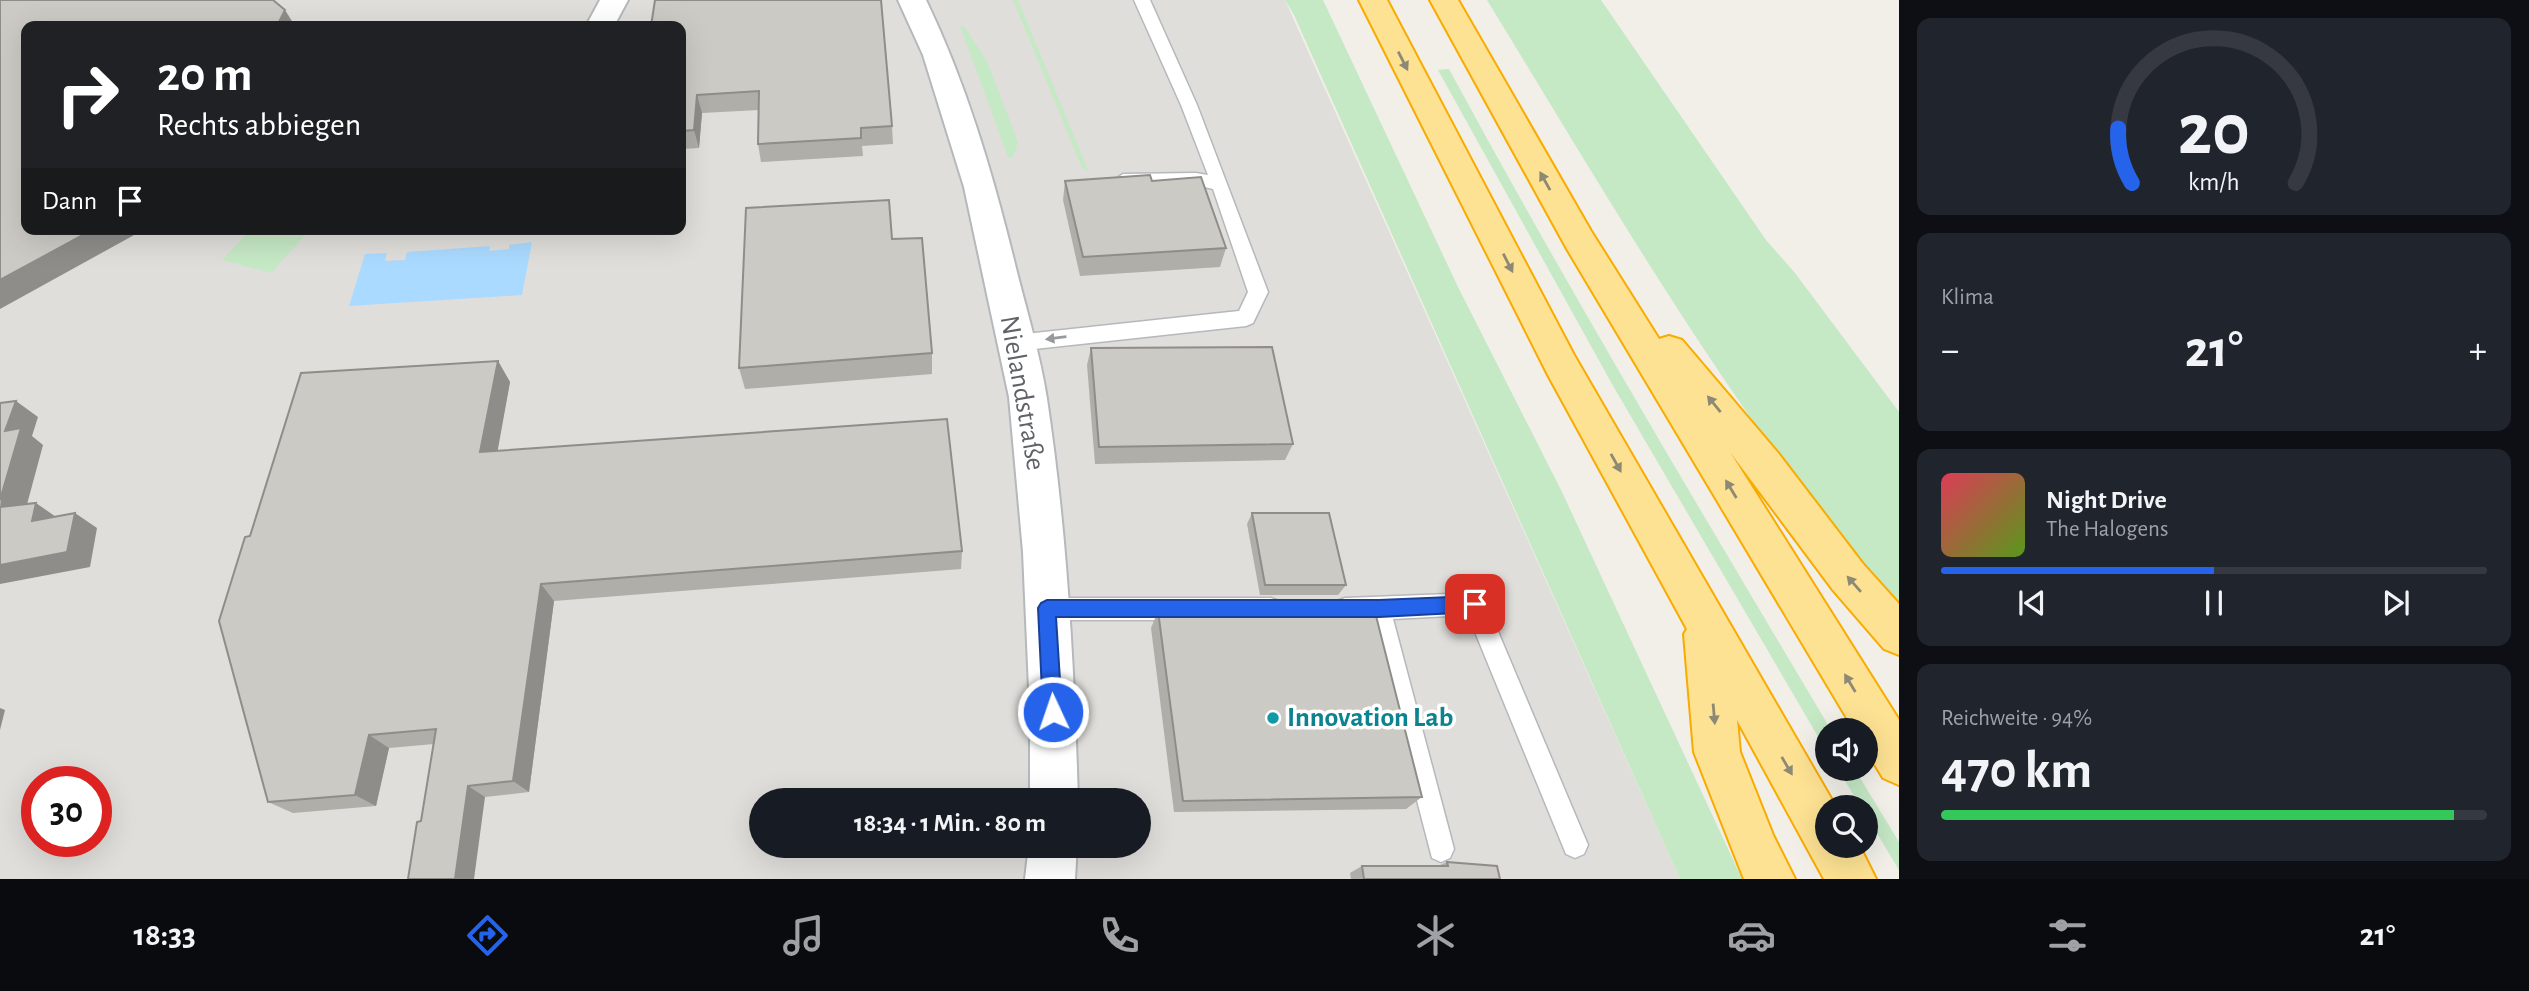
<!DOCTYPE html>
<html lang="de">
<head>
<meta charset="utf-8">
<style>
	body { margin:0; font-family:"Alegreya Sans",sans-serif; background:#20242c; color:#f1f3f6; height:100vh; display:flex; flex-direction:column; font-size:26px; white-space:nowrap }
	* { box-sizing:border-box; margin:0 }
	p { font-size:23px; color:#9ea1a6 }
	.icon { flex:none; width:38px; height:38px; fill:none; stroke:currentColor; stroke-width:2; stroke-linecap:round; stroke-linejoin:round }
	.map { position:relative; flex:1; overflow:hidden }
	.drawer { display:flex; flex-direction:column; gap:18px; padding:18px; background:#0d0f14; width:630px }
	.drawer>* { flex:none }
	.top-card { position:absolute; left:21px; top:21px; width:665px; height:214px; border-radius:14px; box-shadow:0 7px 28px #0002; background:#202124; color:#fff; overflow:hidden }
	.controls { position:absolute; left:1815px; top:718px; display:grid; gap:14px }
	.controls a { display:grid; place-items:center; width:63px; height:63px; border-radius:50%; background:#171b24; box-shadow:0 7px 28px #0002; font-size:35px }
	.speed { position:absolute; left:21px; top:766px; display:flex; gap:14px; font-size:35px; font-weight:700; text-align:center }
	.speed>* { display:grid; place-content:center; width:91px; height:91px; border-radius:50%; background:#171b24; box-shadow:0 7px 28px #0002; line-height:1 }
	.speed .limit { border:10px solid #d22; background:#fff; color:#111 }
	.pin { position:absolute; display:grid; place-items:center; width:60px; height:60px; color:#fff; margin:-30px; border-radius:14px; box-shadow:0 4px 10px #0006 }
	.me { position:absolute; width:77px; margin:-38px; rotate:357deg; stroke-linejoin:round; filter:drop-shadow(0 0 5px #0008) }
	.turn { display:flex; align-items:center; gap:24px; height:147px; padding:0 21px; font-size:32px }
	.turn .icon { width:91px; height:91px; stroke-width:2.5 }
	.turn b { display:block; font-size:49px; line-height:60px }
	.then { display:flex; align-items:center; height:66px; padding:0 21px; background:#0003; gap:14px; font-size:26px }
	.big { font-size:52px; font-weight:600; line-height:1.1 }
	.drawer .card { flex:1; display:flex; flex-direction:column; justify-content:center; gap:10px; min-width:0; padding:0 24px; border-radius:14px; background:#20242c }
	.drawer .dial { align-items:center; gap:0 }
	.dial svg { height:182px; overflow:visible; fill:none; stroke:#363941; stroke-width:7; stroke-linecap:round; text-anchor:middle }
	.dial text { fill:#f1f3f6; stroke:none }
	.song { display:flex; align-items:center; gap:21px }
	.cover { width:84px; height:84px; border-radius:10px; background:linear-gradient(135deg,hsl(350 70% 55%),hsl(90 70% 35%)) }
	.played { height:7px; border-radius:4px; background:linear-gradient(90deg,#2563eb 50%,#363941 50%) }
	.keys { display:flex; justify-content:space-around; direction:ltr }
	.heat { display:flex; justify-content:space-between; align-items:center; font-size:38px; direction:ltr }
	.charge { height:10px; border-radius:5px; background:linear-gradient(90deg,#34c759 94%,#363941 0) }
	.trip { position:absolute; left:749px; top:788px; width:402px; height:70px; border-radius:35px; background:#171b24; box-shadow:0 7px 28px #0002; font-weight:600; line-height:70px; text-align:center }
	.tabs { display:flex; height:112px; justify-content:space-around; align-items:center; background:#090b0e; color:#9ea1a6 }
	.tabs .icon { width:49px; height:49px }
	.tabs .current { color:#2563eb }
	.tabs b { font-size:32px; color:#f1f3f6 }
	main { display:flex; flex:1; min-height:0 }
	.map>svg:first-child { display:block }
	.industrial { fill:#e0deda; fill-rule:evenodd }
	.green { fill:#c5e8c5 }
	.water { fill:#aadaff }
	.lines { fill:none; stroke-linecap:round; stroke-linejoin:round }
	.service-casing { stroke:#b5b8bc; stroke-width:3 }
	.minor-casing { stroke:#b5b8bc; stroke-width:4 }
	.motorway-casing { stroke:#f9ab00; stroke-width:4 }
	.service { fill:#fff; fill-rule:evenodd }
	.minor { fill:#fff; fill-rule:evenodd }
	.motorway { fill:#fde293; fill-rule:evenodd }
	.wall { fill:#afaea9 }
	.shaded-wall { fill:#8f8d8a }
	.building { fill:#cccac5; stroke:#8f8d8a; stroke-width:2 }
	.oneway { fill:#8e8975 }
	.oneway2 { fill:#979a9d }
	.route { fill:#2563eb; stroke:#184099; stroke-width:2 }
	.culture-dot { fill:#0f9aa8; stroke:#fff; stroke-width:2.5 }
	.labels { text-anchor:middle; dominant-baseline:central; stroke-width:7; stroke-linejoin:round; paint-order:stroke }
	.street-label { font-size:28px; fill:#5f6368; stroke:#fff }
	.culture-label { font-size:28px; font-weight:bold; fill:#0d838f; stroke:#fff; text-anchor:start }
</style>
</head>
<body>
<main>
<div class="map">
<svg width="1899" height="879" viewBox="0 0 1899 879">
	<rect width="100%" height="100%" fill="#f1efe8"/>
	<path class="industrial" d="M 0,0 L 1285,0 L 1680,879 L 0,879 ZM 26,26 L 681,26 L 681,229 L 26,229 ZM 37,782 L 96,782 L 96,842 L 37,842 ZM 761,800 L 1139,800 L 1139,845 L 761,845 Z"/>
	<path class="green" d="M 1013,0 L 1018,0 L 1088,170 L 1082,168 Z
		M 1285,0 L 1323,0 L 1458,287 L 1562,492 L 1742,879 L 1680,879 L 1294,15 Z
		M 1487,0 L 1601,0 L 1766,240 L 1795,273 L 1899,412 L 1899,608 C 1738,425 1614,207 1487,0 Z
		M 960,26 L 964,26 L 987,61 L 1018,142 L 1013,157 L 1008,157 Z
		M 1449,69 C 1570,293 1701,511 1831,730 L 1827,730 L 1827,752 L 1612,384 L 1438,70 Z
		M 251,229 L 311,229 L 271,273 L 222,260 Z
		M 1837,768 L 1854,768 L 1899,842 L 1899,870 L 1866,815 L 1866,807 L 1861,807 Z"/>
	<path class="water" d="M 532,242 L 522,295 L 349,306 L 365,254 L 387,253 L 385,261 L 405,260 L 407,252 L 490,246 L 489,251 L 509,249 L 509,245 Z"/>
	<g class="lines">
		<defs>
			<path id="service" d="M 1134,0 L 1150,0 L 1197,105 L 1268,292 L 1253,323 L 1246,326 L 1016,351 L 1009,349 L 1006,343 L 1009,337 L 1016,335 L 1239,311 L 1248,292 L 1213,189 L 1196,185 L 1123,186 L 1114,180 L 1123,174 L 1196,173 L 1208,175 L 1181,105 Z
				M 1475,593 L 1483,596 L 1588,845 L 1584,854 L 1575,858 L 1566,854 L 1468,615 L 1393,619 L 1454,849 L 1450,858 L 1441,862 L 1432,858 L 1370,620 L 1345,620 L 1337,617 L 1333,609 L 1337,601 L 1345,598 Z
				M 1047,598 L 1271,598 L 1279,601 L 1283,609 L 1279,617 L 1271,620 L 1047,620 L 1039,617 L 1035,609 L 1039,601 Z"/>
			<path id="minor" d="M 600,0 L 628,0 L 614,26 L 586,26 Z
				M 898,0 L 926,0 C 966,83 992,171 1014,260 C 1025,306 1040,352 1047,399 C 1067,531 1074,666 1078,800 L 1030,800 L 1030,712 L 1023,552 L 1009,397 L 964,187 L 923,55 Z
				M 1029,845 L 1077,845 L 1075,879 L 1025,879 Z"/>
			<path id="motorway" d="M 1359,0 L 1387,0 L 1574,355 L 1836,807 L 1827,807 L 1827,845 L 1859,845 L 1876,879 L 1824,879 L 1737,720 L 1740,752 L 1773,835 L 1795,879 L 1744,879 L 1694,752 L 1684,634 L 1687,629 L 1548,375 Z
				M 1430,0 L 1458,0 L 1591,231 L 1659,339 L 1669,336 L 1682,340 L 1778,453 L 1863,564 L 1899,604 L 1899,655 L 1884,649 L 1833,590 L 1730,452 L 1899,720 L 1899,785 L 1883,778 L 1866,750 L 1866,730 L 1854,730 L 1567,249 Z"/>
		</defs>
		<use href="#service" class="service-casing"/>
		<use href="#minor" class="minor-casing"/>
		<use href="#motorway" class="motorway-casing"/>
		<use href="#service" class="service"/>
		<use href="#minor" class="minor"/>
		<use href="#motorway" class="motorway"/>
	</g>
	<path class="wall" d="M 681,26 L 892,126 L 893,144 L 862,146 L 863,156 L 761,162 L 758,144 L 759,110 L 702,113 L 699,148 L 681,149 Z
		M 1065,181 L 1152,181 L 1226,248 L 1220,267 L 1080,276 L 1063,200 Z
		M 892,239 L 932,353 L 932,374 L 745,389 L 739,368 Z
		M 1091,348 L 1293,444 L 1285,460 L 1095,464 L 1087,365 Z
		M 498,361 L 510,382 L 497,450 L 962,551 L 961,569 L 554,601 L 529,792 L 485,797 L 421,821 L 434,744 L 389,748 L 376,806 L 293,813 L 268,802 L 250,536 Z
		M 1252,513 L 1346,585 L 1338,595 L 1260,595 L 1247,524 Z
		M 1358,609 L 1422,797 L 1406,809 L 1174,812 L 1151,628 L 1158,611 Z
		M 1447,862 L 1500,879 L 1351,879 L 1350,873 L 1362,866 L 1438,866 Z"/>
	<path class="shaded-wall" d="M 285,10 L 295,26 L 277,26 Z
		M 697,95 L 702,113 L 699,148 L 694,130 Z
		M 94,229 L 145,229 L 0,309 L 0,280 Z
		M 498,361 L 510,382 L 494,471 L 480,452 Z
		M 16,401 L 38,417 L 32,436 L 43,445 L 22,523 L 0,509 L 5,431 Z
		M 36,503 L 59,519 L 32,521 Z
		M 75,513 L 97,528 L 90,567 L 0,584 L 0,565 Z
		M 541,584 L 554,601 L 529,792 L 513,781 Z
		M 0,708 L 5,710 L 0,730 Z
		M 369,735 L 389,748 L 376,806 L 355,795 Z
		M 468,786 L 485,797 L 474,879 L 455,879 Z"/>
	<path class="building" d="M 0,0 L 273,0 L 285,10 L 277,26 L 26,26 L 26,229 L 94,229 L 0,280 Z
		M 655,0 L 881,0 L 892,126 L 861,128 L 861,138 L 758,144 L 759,91 L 697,95 L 694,130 L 681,131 L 681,26 L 651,26 Z
		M 1150,175 L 1152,181 L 1201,177 L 1226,248 L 1083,257 L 1065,181 Z
		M 889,200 L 892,239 L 922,238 L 932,353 L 739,368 L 746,208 Z
		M 1272,347 L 1293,444 L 1099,447 L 1091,348 Z
		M 498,361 L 480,452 L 947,419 L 962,551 L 541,584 L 513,781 L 468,786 L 455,879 L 408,879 L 417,822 L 421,821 L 436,729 L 369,735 L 355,795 L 268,802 L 219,621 L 245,537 L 250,536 L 301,373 Z
		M 16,401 L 5,431 L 21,428 L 0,500 L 0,403 Z
		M 36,503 L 32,521 L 75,513 L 67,552 L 0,565 L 0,507 Z
		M 1252,513 L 1329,513 L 1346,585 L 1265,585 Z
		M 1358,606 L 1358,609 L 1374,608 L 1422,797 L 1183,801 L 1158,611 Z
		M 1447,862 L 1497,866 L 1500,879 L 1364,879 L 1362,866 L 1448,866 Z"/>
	<defs><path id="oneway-solid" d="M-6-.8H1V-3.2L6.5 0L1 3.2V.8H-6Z" transform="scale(1.75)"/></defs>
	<g class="oneway">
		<use href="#oneway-solid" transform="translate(1403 61) rotate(63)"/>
		<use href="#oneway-solid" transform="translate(1545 181) rotate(-119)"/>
		<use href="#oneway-solid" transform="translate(1508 263) rotate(63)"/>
		<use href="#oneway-solid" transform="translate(1714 404) rotate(-129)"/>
		<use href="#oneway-solid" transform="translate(1616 463) rotate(61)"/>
		<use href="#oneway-solid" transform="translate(1731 489) rotate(-121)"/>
		<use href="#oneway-solid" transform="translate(1854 584) rotate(-131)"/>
		<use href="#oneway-solid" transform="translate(1850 683) rotate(-121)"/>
		<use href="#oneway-solid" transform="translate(1714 714) rotate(85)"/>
		<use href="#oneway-solid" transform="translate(1787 766) rotate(60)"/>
	</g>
	<use class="oneway2" href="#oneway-solid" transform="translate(1056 338) rotate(173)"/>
	<path class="route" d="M 1475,596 L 1481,598 L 1484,604 L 1481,610 L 1475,612 L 1379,617 L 1056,617 L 1062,712 L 1059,718 L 1053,721 L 1046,718 L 1043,712 L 1038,608 L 1041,603 L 1047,600 L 1379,600 Z"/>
	<circle class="culture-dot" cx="1273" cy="718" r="7"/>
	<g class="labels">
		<g class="street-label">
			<text transform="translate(1022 393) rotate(80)">Nielandstraße</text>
		</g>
		<g class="culture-label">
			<text x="1287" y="718">Innovation Lab</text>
		</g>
	</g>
</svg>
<div class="controls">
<a><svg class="icon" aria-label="sound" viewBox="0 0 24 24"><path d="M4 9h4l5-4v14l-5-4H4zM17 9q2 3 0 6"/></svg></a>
<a><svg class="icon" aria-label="search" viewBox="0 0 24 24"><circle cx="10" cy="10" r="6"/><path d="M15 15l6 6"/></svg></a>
</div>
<div class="speed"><div class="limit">30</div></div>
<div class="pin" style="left:1475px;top:604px;background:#d93025"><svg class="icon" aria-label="arrive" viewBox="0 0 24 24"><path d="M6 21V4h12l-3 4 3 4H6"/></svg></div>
<svg class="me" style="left:1053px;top:712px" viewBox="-20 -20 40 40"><circle r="17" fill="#2563eb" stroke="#fff" stroke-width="3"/><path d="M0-11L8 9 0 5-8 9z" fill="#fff"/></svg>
<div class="trip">18:34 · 1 Min. · 80 m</div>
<div class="top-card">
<div class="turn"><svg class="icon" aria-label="right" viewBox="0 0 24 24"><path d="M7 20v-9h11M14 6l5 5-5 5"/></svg><div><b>20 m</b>Rechts abbiegen</div></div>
<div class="then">Dann<svg class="icon" aria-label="arrive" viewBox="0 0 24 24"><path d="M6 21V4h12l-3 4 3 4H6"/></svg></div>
</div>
</div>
<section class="drawer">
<div class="card dial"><svg viewBox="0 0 100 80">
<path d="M14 69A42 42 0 1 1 86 69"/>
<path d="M14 69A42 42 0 0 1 8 45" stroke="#2563eb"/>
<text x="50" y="56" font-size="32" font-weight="700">20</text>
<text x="50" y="72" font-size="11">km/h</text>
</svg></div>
<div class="card"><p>Klima</p>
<div class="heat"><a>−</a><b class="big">21°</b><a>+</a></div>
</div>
<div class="card">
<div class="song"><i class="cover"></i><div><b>Night Drive</b><p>The Halogens</p></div></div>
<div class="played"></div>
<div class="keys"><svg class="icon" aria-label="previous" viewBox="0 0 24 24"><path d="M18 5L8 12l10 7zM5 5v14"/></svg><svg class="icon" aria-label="pause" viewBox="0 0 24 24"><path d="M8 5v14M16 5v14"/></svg><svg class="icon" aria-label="next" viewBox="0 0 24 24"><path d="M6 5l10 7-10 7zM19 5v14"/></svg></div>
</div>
<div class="card"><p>Reichweite · 94%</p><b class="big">470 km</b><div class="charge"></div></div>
</section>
</main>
<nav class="tabs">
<b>18:33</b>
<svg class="icon current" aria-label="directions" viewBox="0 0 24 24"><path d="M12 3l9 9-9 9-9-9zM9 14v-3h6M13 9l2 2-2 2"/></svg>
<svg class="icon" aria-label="music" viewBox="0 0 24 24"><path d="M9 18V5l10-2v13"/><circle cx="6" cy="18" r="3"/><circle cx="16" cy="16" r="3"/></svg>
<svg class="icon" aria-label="phone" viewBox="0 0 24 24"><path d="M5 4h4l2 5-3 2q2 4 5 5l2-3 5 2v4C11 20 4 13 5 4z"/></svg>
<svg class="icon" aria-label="climate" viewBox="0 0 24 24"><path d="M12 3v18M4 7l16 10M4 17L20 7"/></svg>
<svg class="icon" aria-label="car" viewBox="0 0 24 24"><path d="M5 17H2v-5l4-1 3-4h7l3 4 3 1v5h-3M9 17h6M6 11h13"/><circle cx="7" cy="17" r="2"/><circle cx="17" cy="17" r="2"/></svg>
<svg class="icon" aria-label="filters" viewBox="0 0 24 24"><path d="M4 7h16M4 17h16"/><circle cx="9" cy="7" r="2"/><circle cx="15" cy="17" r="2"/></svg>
<b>21°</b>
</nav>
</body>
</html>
